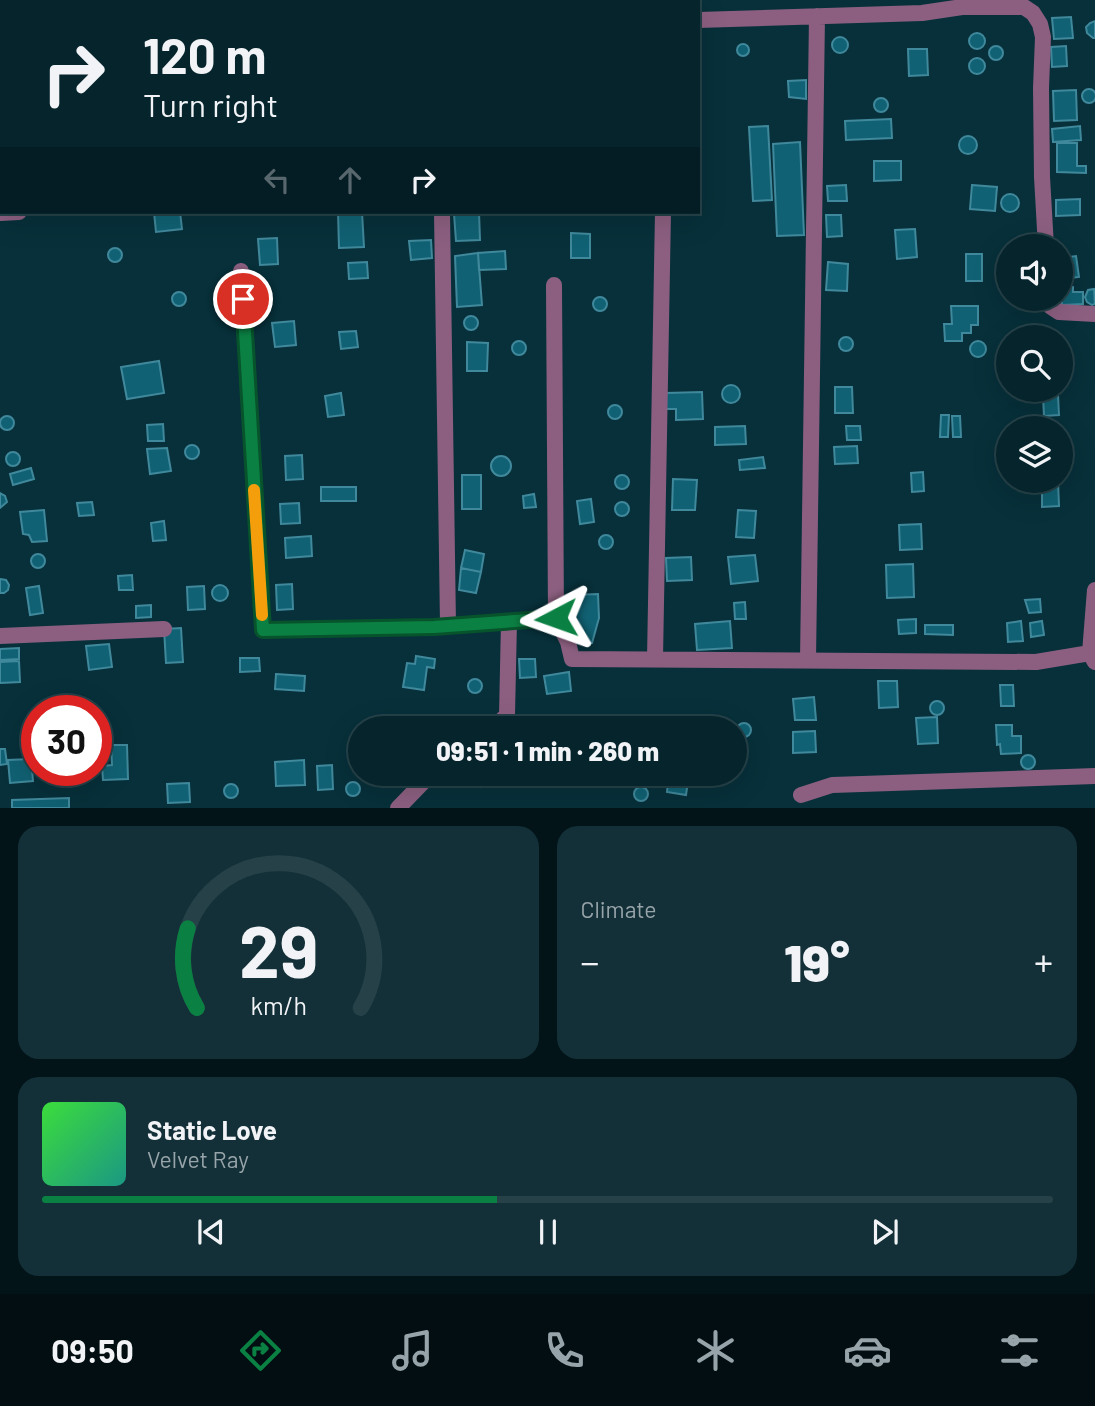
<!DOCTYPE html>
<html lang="en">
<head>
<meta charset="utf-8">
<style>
	body { margin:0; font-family:Barlow,sans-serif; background:#133038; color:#f1f3f6; height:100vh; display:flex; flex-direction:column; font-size:26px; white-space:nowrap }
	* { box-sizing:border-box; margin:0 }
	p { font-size:23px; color:#97a4a9 }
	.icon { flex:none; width:38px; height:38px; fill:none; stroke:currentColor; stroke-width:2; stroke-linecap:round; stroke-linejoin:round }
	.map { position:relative; height:808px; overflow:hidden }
	.sheet { display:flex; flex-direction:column; gap:18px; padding:18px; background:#031418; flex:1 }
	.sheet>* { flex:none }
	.banner { position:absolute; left:0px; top:0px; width:700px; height:214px; box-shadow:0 7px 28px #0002,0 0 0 2px #264148; background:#05242c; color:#f1f3f6; overflow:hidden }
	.buttons { position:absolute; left:996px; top:234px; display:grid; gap:14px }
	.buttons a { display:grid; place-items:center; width:77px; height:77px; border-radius:50%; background:#05242c; box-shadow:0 7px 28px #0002,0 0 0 2px #264148; font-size:35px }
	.speed { position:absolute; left:21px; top:695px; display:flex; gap:14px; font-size:35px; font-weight:700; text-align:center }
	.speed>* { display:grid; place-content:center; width:91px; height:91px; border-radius:50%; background:#05242c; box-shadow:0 7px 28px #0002,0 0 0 2px #264148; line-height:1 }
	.speed .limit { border:10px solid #d22; background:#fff; color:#111 }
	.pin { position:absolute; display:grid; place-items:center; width:60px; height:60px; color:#fff; margin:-30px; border:4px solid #fff; border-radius:50%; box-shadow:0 2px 7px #0007 }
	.me { position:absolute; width:77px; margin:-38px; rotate:266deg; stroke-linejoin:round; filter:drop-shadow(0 0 5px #0008) }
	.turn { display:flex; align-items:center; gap:24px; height:147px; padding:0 28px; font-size:32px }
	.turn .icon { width:91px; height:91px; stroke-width:2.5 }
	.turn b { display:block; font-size:49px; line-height:60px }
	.lanes { display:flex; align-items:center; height:66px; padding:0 28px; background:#0003; justify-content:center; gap:35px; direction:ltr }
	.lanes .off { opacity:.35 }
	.big { font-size:52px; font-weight:800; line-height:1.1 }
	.sheet .widget { flex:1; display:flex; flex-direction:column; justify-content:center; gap:10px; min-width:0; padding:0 24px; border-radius:21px; background:#133038 }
	.sheet .dial { align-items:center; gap:0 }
	.dial svg { height:182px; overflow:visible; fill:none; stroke:#264148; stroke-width:7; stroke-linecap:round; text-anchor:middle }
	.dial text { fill:#f1f3f6; stroke:none }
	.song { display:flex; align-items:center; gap:21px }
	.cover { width:84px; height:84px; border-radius:10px; background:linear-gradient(135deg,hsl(120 70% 55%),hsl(170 70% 35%)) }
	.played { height:7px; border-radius:4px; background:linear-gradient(90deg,#0b8043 45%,#264148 45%) }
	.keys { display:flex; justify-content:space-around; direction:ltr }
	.heat { display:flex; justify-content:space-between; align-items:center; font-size:38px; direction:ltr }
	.sheet .tiles { flex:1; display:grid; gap:18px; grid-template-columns:1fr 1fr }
	.widget:last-child { grid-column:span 2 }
	.trip { position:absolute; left:348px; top:716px; width:399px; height:70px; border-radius:35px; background:#05242c; box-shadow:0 7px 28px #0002,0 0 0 2px #264148; font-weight:800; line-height:70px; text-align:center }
	.menu { display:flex; height:112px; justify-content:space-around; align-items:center; background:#020e12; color:#97a4a9 }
	.menu .icon { width:49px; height:49px }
	.menu .selected { color:#0b8043 }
	.menu b { font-size:32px; color:#f1f3f6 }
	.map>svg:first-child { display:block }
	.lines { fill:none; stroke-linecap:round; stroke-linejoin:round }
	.river { stroke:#051f11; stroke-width:30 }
	.building { fill:#106173; stroke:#40889b; stroke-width:2 }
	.minor { stroke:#8c5f80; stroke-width:16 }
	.route-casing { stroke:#07532c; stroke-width:18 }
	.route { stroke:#0b8043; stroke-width:12 }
	.slow { stroke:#f59e0b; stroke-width:12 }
</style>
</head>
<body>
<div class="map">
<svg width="1095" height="808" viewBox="0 0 1095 808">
	<rect width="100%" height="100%" fill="#07303a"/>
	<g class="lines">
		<path class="river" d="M 273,2 L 276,0
			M 0,154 L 2,154"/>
	</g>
	<path class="building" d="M 1071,17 L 1073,38 L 1054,39 L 1052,18 Z
		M 1095,21 L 1095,38 L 1093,38 L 1087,33 L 1086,27 L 1090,23 Z
		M969 41a8 8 0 1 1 16 0a8 8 0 1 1-16 0Z
		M832 45a8 8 0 1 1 16 0a8 8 0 1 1-16 0Z
		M737 50a6 6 0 1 1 12 0a6 6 0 1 1-12 0Z
		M989 53a7 7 0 1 1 14 0a7 7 0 1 1-14 0Z
		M 1066,46 L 1067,66 L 1052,67 L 1051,47 Z
		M 908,49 L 927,49 L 928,75 L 909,76 Z
		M969 66a8 8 0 1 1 16 0a8 8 0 1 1-16 0Z
		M 806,80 L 806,99 L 789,97 L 788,81 Z
		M1082 96a7 7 0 1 1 14 0a7 7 0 1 1-14 0Z
		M 1076,90 L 1077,120 L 1054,121 L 1053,91 Z
		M874 105a7 7 0 1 1 14 0a7 7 0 1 1-14 0Z
		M 891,119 L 892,138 L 846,140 L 845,121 Z
		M 768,126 L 772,200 L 753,201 L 749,127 Z
		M 1080,126 L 1081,140 L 1053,142 L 1052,129 Z
		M959 145a9 9 0 1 1 18 0a9 9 0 1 1-18 0Z
		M 800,142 L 804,235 L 777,236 L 773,144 Z
		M 1057,143 L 1077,143 L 1077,166 L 1086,166 L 1086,173 L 1057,172 Z
		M 874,161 L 901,161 L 901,180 L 874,181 Z
		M 846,185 L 847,201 L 828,201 L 827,186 Z
		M 972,185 L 997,187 L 995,211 L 970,209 Z
		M1001 203a9 9 0 1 1 18 0a9 9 0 1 1-18 0Z
		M 1080,199 L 1080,215 L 1056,216 L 1056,200 Z
		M 154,212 L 180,212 L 182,229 L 156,232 Z
		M 338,212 L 362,212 L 364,247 L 339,248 Z
		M 479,212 L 480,240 L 456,241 L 454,214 Z
		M 826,215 L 841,215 L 842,236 L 827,237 Z
		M 915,229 L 917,257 L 897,259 L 895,230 Z
		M 571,233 L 590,234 L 590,258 L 571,258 Z
		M 277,238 L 278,264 L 260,265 L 258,239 Z
		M 431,240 L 432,258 L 411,260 L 409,241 Z
		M108 255a7 7 0 1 1 14 0a7 7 0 1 1-14 0Z
		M 505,251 L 506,269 L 479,270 L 478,253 Z
		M 478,253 L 482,305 L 457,307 L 455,256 Z
		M 966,254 L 982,254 L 982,281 L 966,281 Z
		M 1076,256 L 1079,277 L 1063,279 L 1060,258 Z
		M 367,262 L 368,278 L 349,279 L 348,263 Z
		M 828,262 L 848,264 L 847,291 L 826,290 Z
		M 1073,287 L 1073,292 L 1083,292 L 1083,304 L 1062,305 L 1061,288 Z
		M 1094,289 L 1095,304 L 1092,305 L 1087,302 L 1085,297 L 1088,290 Z
		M172 299a7 7 0 1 1 14 0a7 7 0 1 1-14 0Z
		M593 304a7 7 0 1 1 14 0a7 7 0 1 1-14 0Z
		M 951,306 L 978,306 L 978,325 L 971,325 L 971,333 L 962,333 L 962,341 L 945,341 L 944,324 L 952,324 Z
		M464 323a7 7 0 1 1 14 0a7 7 0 1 1-14 0Z
		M 294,321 L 296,345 L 275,347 L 272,323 Z
		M 356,331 L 358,347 L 341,349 L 339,332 Z
		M 1053,332 L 1053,338 L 1042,338 L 1041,333 Z
		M839 344a7 7 0 1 1 14 0a7 7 0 1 1-14 0Z
		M512 348a7 7 0 1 1 14 0a7 7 0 1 1-14 0Z
		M970 349a8 8 0 1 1 16 0a8 8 0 1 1-16 0Z
		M 467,342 L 488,343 L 487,371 L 467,371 Z
		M 159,361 L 164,393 L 127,399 L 121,367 Z
		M722 394a9 9 0 1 1 18 0a9 9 0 1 1-18 0Z
		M 835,387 L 852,387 L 853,413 L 835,413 Z
		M 702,392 L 703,419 L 676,420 L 676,409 L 666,409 L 666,393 Z
		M 341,393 L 344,415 L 328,417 L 325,396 Z
		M 1058,395 L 1059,415 L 1044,416 L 1043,396 Z
		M608 412a7 7 0 1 1 14 0a7 7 0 1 1-14 0Z
		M 941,415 L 949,415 L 948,437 L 940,437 Z
		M0 423a7 7 0 1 1 14 0a7 7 0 1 1-14 0Z
		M 952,416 L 960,416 L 961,437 L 953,437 Z
		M 163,424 L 164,441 L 148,441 L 147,425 Z
		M 745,426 L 746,444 L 715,445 L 715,427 Z
		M 846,426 L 860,426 L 861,440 L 847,440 Z
		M 1060,436 L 1069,436 L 1069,443 L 1060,443 Z
		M185 452a7 7 0 1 1 14 0a7 7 0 1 1-14 0Z
		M 857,446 L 858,463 L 835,464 L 834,447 Z
		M 167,448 L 171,471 L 150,474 L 147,449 Z
		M6 459a7 7 0 1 1 14 0a7 7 0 1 1-14 0Z
		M 302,455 L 303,479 L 286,480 L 285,456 Z
		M491 466a10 10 0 1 1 20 0a10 10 0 1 1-20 0Z
		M 763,457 L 765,468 L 740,470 L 739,460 Z
		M 31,468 L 34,479 L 13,485 L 10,474 Z
		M 923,472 L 924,491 L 912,492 L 911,473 Z
		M615 482a7 7 0 1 1 14 0a7 7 0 1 1-14 0Z
		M 462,475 L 481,475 L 481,509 L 462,509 Z
		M 673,479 L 697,480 L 695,510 L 672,510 Z
		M 1042,481 L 1058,481 L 1059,506 L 1042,507 Z
		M 321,487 L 356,487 L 356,501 L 321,501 Z
		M 0,493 L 5,496 L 7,502 L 0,508 Z
		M 534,494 L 536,507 L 524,508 L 523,496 Z
		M 591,499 L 594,522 L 580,524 L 577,501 Z
		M615 509a7 7 0 1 1 14 0a7 7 0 1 1-14 0Z
		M 92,502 L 94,515 L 79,516 L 77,503 Z
		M 299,503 L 300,523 L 281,524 L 280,504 Z
		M 44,510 L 47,541 L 32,542 L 29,535 L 23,534 L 20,512 Z
		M 738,510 L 756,511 L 754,538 L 736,537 Z
		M 164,521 L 166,540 L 153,541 L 151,523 Z
		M 921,524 L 922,549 L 900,550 L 899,525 Z
		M599 542a7 7 0 1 1 14 0a7 7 0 1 1-14 0Z
		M 311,536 L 312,556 L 286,558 L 285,538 Z
		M 465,550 L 484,554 L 481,572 L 461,568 Z
		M31 561a7 7 0 1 1 14 0a7 7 0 1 1-14 0Z
		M 755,555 L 758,581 L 731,584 L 728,557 Z
		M 691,557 L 692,580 L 667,581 L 666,558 Z
		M 913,564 L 914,597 L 887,598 L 886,565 Z
		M 461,568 L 481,572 L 476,593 L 459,590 Z
		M 132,575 L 133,590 L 119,590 L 118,576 Z
		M 0,579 L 6,580 L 9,585 L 8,590 L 4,593 L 0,593 Z
		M 292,584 L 293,609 L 277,610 L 276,585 Z
		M212 593a8 8 0 1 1 16 0a8 8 0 1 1-16 0Z
		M 39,586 L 43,613 L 30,615 L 26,588 Z
		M 204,586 L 205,609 L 188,610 L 187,587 Z
		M 598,594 L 599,618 L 592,643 L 574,643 L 573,595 Z
		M 1040,599 L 1041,612 L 1029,613 L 1025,600 Z
		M 745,602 L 746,619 L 735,619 L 734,603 Z
		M 151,605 L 151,617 L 136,618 L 136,606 Z
		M 916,619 L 916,633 L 899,634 L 898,620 Z
		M 730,621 L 732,648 L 697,650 L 695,624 Z
		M 1021,621 L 1023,641 L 1008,642 L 1007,623 Z
		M 1042,621 L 1044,635 L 1031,637 L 1030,623 Z
		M 925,625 L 953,625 L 953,635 L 925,634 Z
		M 181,628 L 183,662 L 166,663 L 164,629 Z
		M 109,644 L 112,667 L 89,670 L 86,646 Z
		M 19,648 L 19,659 L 0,660 L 0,649 Z
		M 416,656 L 435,659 L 434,668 L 427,667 L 424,690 L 403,687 L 407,663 L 415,664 Z
		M 240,658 L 259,658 L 260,671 L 240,672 Z
		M 519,659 L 535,659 L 536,677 L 520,678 Z
		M 19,661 L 20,682 L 0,683 L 0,662 Z
		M 569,672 L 571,691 L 547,694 L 544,676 Z
		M 276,674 L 305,676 L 304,691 L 275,689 Z
		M468 686a7 7 0 1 1 14 0a7 7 0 1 1-14 0Z
		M 878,681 L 897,681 L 898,707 L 879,708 Z
		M 1000,685 L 1013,685 L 1014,706 L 1001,706 Z
		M 814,697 L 816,720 L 795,720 L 793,699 Z
		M930 708a7 7 0 1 1 14 0a7 7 0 1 1-14 0Z
		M 937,717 L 938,743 L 918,744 L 916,718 Z
		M737 730a7 7 0 1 1 14 0a7 7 0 1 1-14 0Z
		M 996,725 L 1012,725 L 1012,736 L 1021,736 L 1021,753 L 1001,754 L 1000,744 L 997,745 Z
		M 815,731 L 816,752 L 793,753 L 793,732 Z
		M 111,745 L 127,745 L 128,779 L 103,780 L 102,766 L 112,765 Z
		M 0,749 L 5,749 L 7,764 L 0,765 Z
		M1021 762a7 7 0 1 1 14 0a7 7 0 1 1-14 0Z
		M 31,759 L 33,781 L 10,783 L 8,760 Z
		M 304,760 L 305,785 L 276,786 L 275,762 Z
		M 332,765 L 333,789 L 318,790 L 317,766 Z
		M 478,774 L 498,774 L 500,783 L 481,787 Z
		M 669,774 L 689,774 L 686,795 L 667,792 Z
		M346 789a7 7 0 1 1 14 0a7 7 0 1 1-14 0Z
		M 189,783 L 190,802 L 168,803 L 167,784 Z
		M224 791a7 7 0 1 1 14 0a7 7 0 1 1-14 0Z
		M634 794a7 7 0 1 1 14 0a7 7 0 1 1-14 0Z
		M 69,798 L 69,808 L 12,808 L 12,800 Z"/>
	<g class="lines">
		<path class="minor" d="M 215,2 L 218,0
			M 698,20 L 922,13 L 962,7 L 1024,7 L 1033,13 L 1040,24 L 1043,37 L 1041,88 L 1042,177 L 1046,247
			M 0,104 L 2,104
			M 442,212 L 448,625
			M 0,213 L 19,212
			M 241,271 L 263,630 L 434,627 L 556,618 L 568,642 L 572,659 L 1036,662 L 1090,653 L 1095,662
			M 554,285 L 556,618
			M 1050,299 L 1050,306 L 1059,312 L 1095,314
			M 0,636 L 164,629
			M 1090,653 L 1095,590
			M 655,659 L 663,212
			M 808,660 L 817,16
			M 494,728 L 507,715 L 509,621
			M 801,795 L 832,785 L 1095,776
			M 398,808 L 431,774"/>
	</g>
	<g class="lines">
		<defs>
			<path id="route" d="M 243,299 L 263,630 L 434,627 L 556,618"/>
		</defs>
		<use href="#route" class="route-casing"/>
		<use href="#route" class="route"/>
		<path class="slow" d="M 254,490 L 262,615"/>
	</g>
</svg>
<div class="buttons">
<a><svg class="icon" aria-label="sound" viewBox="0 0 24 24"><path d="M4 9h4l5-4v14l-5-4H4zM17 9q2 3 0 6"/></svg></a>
<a><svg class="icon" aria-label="search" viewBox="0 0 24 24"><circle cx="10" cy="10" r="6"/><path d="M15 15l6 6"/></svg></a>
<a><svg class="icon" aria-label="layers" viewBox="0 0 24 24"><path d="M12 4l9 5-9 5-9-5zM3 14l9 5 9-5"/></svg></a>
</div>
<div class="speed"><div class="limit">30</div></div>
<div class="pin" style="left:243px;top:299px;background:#d93025"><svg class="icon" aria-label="arrive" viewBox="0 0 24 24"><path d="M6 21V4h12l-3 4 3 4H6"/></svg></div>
<svg class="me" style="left:556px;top:618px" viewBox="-20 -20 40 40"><path d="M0-17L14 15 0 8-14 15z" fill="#0b8043" stroke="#fff" stroke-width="4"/></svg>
<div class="trip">09:51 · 1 min · 260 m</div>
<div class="banner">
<div class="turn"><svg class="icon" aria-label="right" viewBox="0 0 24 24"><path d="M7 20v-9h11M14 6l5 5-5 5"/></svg><div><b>120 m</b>Turn right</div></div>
<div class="lanes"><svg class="icon off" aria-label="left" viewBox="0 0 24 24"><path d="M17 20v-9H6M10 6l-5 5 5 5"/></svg><svg class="icon off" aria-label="ahead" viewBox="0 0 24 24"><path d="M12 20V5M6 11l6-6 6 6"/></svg><svg class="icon" aria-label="right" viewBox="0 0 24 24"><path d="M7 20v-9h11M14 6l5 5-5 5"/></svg></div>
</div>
</div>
<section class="sheet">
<div class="tiles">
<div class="widget dial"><svg viewBox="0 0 100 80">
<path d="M14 69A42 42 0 1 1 86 69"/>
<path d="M14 69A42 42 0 0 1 10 34" stroke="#0b8043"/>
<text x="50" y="56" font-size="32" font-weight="700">29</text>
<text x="50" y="72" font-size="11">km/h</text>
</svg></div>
<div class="widget"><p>Climate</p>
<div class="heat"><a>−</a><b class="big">19°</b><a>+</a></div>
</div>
<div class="widget">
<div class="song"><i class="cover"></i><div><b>Static Love</b><p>Velvet Ray</p></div></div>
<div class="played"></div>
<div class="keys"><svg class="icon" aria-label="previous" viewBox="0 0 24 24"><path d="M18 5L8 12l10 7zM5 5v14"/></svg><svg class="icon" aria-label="pause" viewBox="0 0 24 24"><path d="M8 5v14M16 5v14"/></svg><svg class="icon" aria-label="next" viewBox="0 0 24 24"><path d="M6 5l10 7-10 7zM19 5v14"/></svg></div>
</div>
</div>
</section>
<nav class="menu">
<b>09:50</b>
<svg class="icon selected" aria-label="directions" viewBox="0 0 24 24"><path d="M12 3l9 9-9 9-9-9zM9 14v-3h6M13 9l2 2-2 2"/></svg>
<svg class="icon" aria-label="music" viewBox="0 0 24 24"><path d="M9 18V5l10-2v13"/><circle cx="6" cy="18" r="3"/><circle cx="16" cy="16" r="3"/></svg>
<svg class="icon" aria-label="phone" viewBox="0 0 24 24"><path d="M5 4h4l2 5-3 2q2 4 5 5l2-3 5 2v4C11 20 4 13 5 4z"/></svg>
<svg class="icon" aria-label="climate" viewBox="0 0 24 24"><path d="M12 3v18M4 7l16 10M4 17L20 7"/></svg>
<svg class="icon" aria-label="car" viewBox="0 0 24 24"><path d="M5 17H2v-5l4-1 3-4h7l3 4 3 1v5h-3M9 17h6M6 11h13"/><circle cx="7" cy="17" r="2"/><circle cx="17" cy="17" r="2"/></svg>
<svg class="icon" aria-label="filters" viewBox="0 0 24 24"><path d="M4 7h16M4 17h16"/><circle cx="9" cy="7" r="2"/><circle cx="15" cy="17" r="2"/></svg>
</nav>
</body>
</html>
